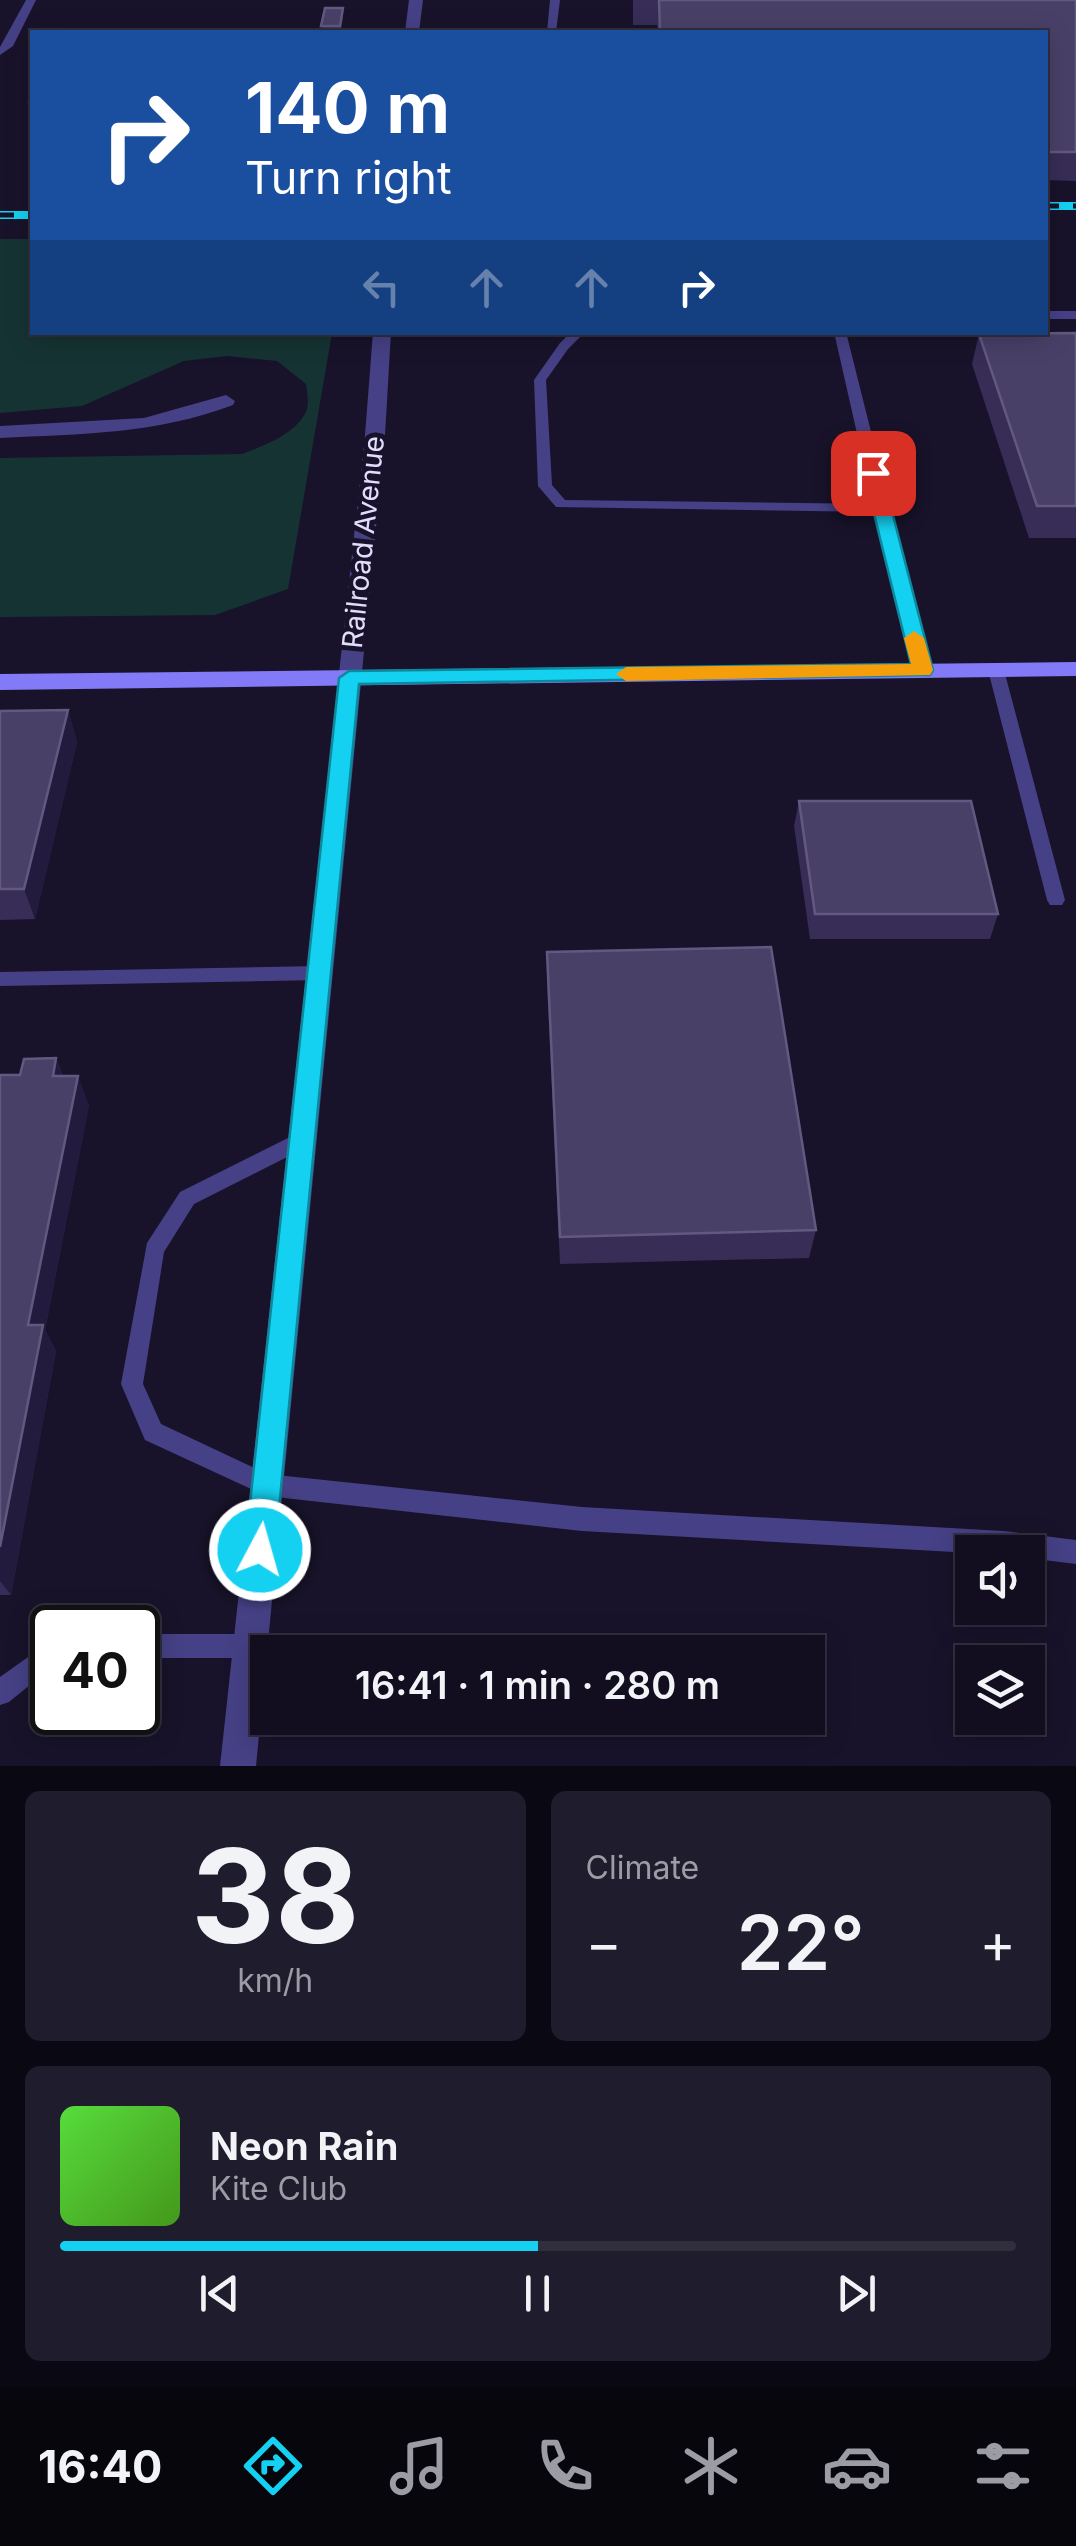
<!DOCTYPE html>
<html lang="en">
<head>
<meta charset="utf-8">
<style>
	body { margin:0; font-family:Inter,sans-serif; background:#1f1c2d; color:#f1f3f6; height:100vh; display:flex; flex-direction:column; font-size:38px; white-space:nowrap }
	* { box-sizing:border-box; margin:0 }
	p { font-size:32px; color:#9c9ca5 }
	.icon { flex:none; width:55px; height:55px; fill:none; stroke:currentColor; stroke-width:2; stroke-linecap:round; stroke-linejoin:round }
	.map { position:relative; height:1766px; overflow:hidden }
	.drawer { display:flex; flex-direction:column; gap:25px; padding:25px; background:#0a0812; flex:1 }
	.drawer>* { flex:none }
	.hud { position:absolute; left:30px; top:30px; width:1018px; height:305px; border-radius:0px; box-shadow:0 5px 25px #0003,0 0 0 2px #312e3e; background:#1a4fa0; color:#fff; overflow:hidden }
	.buttons { position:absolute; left:955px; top:1535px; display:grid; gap:20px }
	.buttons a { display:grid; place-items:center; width:90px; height:90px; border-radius:0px; background:#120e20; box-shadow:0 5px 25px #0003,0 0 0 2px #312e3e; font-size:50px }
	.speed { position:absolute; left:30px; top:1605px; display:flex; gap:20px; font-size:50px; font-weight:700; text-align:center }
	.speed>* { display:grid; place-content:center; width:130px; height:130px; border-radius:50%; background:#120e20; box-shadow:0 5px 25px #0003,0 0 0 2px #312e3e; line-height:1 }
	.speed .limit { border:5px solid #111; border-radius:15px; background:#fff; color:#111 }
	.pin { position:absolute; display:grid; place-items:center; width:85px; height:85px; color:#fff; margin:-42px; border-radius:20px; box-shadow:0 5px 15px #0006 }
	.me { position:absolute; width:110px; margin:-55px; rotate:6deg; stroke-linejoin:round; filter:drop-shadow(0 0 8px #0008) }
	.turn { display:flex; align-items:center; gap:35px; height:210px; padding:0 50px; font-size:45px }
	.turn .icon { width:130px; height:130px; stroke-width:2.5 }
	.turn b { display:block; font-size:70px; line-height:85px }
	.lanes { display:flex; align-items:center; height:95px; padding:0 50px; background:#0003; justify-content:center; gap:50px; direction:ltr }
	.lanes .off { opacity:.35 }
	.big { font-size:75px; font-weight:600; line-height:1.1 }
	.drawer .widget { flex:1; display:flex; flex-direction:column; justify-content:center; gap:15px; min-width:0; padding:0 35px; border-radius:15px; background:#1f1c2d }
	.drawer .dial { align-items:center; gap:0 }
	.dial b { font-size:130px; line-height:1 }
	.song { display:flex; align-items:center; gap:30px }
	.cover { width:120px; height:120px; border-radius:15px; background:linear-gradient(135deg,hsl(110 70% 55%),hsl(100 70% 35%)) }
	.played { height:10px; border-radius:5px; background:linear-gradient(90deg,#15d1f1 50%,#312e3e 50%) }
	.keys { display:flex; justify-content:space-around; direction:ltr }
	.heat { display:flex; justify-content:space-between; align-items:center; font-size:55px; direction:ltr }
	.drawer .tiles { flex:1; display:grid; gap:25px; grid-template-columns:1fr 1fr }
	.widget:last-child { grid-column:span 2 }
	.trip { position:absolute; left:250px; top:1635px; width:575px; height:100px; border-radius:0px; background:#120e20; box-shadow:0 5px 25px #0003,0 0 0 2px #312e3e; font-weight:600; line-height:100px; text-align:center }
	.menu { display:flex; height:160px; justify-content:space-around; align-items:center; background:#07060d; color:#9c9ca5 }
	.menu .icon { width:70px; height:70px }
	.menu .selected { color:#15d1f1 }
	.menu b { font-size:45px; color:#f1f3f6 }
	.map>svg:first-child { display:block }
	.green { fill:#163333 }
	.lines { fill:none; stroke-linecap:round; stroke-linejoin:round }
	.service { fill:#464186; fill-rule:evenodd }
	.minor { fill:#464186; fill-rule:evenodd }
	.tertiary { fill:#464186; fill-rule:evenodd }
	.secondary { fill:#837af7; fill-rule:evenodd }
	.rail-casing { stroke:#15d1f1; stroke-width:8 }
	.rail { stroke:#18132a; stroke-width:5; stroke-dasharray:14; stroke-linecap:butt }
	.wall { fill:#372d57 }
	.shaded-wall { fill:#231b3d }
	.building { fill:#494068; stroke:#615980; stroke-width:2.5 }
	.route { fill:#15d1f1; stroke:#0e889d; stroke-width:2.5 }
	.slow { fill:#f59e0b }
	.labels { text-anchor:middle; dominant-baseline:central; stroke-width:10; stroke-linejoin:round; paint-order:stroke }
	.street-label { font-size:28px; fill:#e2ddfd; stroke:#18132a }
</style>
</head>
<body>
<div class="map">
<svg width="1076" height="1766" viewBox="0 0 1076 1766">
	<rect width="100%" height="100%" fill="#18132a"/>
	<path class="green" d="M 0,239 L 32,239 L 32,332 L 332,333 L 288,589 L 215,615 L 0,617 L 0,458 L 242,454 C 263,446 299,433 307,409 C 309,402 307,391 306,384 L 277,361 L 227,356 L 184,361 L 82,406 L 0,413 Z"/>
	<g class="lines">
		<path class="service" d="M 26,0 L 36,0 L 13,46 L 0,55 L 0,47 Z
			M 550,0 L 560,0 L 556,32 L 547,32 Z
			M 1045,311 L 1076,311 L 1076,319 L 1045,319 Z
			M 571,332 L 585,332 L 568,349 L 546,380 L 552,485 L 565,500 L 873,504 L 834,332 L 846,332 L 931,671 L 928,675 L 918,675 L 915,671 L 875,512 L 556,507 L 538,486 L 534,380 L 560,343 Z
			M 996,665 L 1004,670 L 1065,900 L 1062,905 L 1050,905 L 1047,900 L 988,670 Z
			M 319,966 L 325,968 L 328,973 L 325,978 L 319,980 L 0,986 L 0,972 Z
			M 302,1131 L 309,1134 L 312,1140 L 309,1146 L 194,1204 L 164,1252 L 143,1384 L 161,1424 L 267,1474 L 582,1507 L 1003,1531 L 1076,1540 L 1076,1564 L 1028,1558 L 1028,1552 L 972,1553 L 582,1531 L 266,1496 L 145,1440 L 121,1384 L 147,1243 L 180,1192 Z
			M 138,1634 L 251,1634 L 260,1637 L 263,1646 L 260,1655 L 251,1658 L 138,1658 Z
			M 52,1640 L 52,1667 L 9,1702 L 0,1705 L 0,1677 Z"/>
		<path class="minor" d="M 226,395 L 235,401 L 233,405 C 157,434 80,434 0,438 L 0,426 L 144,418 Z"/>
		<path class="tertiary" d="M 409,0 L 423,0 L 419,32 L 405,32 Z
			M 373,332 L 391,332 L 385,435 L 256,1766 L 220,1766 L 365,435 Z"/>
		<path class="secondary" d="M 1076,662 L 1076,676 L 0,690 L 0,674 Z"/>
		<defs>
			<path id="rail" d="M 1045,206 L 1076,206
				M 0,215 L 32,215"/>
		</defs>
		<use href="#rail" class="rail-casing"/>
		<use href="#rail" class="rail"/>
	</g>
	<path class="wall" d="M 633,0 L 1076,0 L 1076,181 L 1045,180 L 1045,32 L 658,32 L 657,25 L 633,25 Z
		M 343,16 L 341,32 L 322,32 L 321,26 Z
		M 1076,333 L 1076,538 L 1029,538 L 972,364 L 979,334 Z
		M 68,710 L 77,742 L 35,919 L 0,920 L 0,711 Z
		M 799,801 L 998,914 L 990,939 L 810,939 L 794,826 Z
		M 547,952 L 816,1230 L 809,1258 L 560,1264 L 547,982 Z
		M 56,1058 L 63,1076 L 89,1105 L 45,1330 L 56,1351 L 11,1595 L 0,1595 L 0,1075 L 20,1075 Z"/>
	<path class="shaded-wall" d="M 68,710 L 77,742 L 35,919 L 24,889 Z
		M 56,1058 L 67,1088 L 53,1076 Z
		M 78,1076 L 89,1105 L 45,1330 L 56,1351 L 11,1595 L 0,1581 L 0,1547 L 28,1325 Z"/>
	<path class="building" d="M 659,0 L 1076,0 L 1076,152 L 1045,152 L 1045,32 L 660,32 Z
		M 325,8 L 343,8 L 340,26 L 321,26 Z
		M 32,95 L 32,114 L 29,102 Z
		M 1076,333 L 1076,506 L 1037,506 L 979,334 Z
		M 68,710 L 24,889 L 0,889 L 0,711 Z
		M 799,801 L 971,801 L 998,914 L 815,914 Z
		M 771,947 L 816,1230 L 560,1237 L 547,952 Z
		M 56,1058 L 53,1076 L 78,1076 L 28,1325 L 43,1325 L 0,1547 L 0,1075 L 20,1075 L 24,1059 Z"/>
	<path class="route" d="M 873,468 L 882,473 L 933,670 L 930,675 L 359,684 L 275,1550 L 271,1561 L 260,1565 L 249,1561 L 245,1550 L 339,678 L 349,671 L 911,664 L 864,473 Z"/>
	<path class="slow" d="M 914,631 L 924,638 L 933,670 L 930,675 L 626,681 L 616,674 L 626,667 L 911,664 L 904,638 Z"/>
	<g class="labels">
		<g class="street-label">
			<text transform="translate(363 542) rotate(-84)">Railroad Avenue</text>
		</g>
	</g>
</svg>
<div class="buttons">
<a><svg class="icon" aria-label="sound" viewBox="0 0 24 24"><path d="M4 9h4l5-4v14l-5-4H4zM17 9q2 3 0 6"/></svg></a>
<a><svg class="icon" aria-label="layers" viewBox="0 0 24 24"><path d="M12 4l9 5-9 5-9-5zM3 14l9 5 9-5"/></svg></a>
</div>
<div class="speed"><div class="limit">40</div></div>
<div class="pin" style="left:873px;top:473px;background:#d93025"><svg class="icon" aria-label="arrive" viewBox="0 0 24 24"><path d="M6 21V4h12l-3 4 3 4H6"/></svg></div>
<svg class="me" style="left:260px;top:1550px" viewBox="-20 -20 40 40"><circle r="17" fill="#15d1f1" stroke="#fff" stroke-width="3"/><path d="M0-11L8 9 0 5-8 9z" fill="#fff"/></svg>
<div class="trip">16:41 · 1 min · 280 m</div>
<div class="hud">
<div class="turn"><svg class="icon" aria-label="right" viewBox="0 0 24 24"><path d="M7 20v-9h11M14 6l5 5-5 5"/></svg><div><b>140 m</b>Turn right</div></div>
<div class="lanes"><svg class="icon off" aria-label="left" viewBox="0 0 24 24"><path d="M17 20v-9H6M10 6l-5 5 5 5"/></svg><svg class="icon off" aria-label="ahead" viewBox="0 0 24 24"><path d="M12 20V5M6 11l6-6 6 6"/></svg><svg class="icon off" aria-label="ahead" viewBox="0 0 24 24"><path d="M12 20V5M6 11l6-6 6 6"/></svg><svg class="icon" aria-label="right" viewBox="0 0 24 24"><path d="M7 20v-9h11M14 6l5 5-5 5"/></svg></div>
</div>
</div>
<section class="drawer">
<div class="tiles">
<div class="widget dial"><b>38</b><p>km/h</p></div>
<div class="widget"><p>Climate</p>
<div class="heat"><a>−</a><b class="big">22°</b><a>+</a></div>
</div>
<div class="widget">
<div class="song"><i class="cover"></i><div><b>Neon Rain</b><p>Kite Club</p></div></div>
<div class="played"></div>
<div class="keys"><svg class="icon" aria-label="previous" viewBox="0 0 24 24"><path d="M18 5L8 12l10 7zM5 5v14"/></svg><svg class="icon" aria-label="pause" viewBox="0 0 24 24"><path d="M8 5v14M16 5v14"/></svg><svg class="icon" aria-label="next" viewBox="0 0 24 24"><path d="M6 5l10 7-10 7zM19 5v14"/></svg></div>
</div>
</div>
</section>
<nav class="menu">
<b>16:40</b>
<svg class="icon selected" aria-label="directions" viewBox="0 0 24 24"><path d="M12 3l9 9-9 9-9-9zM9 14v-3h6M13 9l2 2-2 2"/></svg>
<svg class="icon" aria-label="music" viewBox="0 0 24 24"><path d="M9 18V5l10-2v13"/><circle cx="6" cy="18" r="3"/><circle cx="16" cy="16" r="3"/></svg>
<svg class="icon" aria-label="phone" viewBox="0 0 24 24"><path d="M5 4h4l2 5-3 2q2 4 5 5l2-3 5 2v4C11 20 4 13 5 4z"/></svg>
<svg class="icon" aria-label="climate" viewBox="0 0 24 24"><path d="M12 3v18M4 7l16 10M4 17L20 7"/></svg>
<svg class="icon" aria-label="car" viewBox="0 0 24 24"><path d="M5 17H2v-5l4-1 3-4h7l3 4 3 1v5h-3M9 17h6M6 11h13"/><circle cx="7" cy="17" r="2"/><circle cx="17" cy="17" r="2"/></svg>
<svg class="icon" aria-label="filters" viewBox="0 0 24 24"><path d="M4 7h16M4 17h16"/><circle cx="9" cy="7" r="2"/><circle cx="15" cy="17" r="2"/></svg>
</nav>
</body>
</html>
